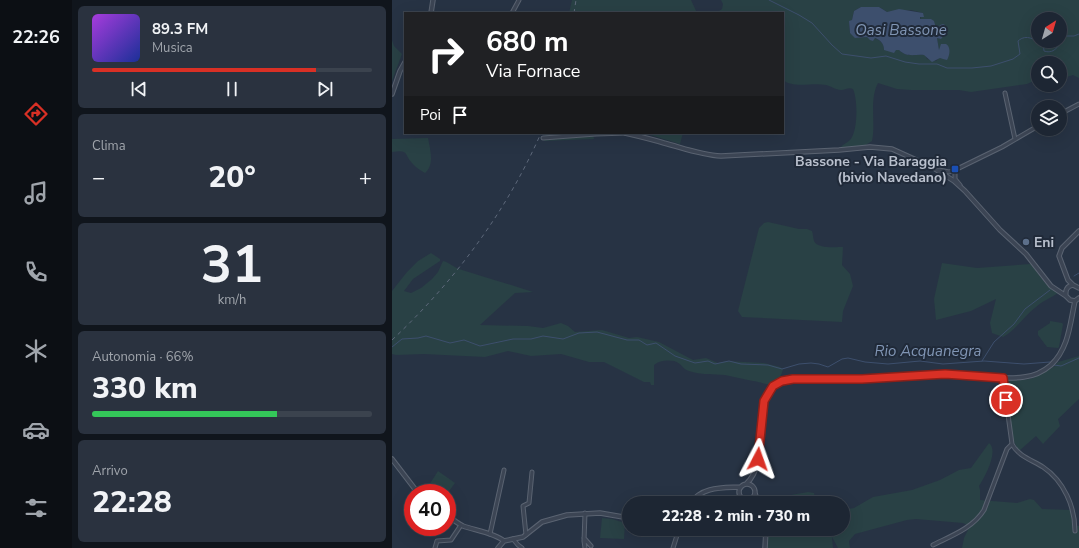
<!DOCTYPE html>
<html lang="it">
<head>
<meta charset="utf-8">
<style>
	body { margin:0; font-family:"Nunito Sans",sans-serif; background:#2a323f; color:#f1f3f6; height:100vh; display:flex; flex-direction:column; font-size:15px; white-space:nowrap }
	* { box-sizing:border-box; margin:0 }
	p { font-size:13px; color:#a0a5ac }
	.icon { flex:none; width:22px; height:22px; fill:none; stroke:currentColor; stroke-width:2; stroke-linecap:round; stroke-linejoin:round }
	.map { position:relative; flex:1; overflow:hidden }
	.side { display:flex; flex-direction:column; gap:6px; padding:6px; background:#10151c; width:320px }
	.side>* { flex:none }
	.banner { position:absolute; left:12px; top:12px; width:380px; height:122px; border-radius:0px; box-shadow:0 4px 16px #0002,0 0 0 1px #3b434e; background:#202124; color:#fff; overflow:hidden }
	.needle { width:26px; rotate:37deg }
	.fabs { position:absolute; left:639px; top:12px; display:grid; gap:8px }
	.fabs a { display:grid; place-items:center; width:36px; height:36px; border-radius:50%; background:#1d2633; box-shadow:0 4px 16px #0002,0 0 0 1px #3b434e; font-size:20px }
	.speed { position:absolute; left:12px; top:484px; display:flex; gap:8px; font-size:20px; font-weight:700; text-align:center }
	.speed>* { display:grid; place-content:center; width:52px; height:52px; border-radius:50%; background:#1d2633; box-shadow:0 4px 16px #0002,0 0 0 1px #3b434e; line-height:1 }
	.speed .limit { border:6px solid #d22; background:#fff; color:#111 }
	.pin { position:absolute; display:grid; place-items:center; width:34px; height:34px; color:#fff; margin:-17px; border:2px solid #fff; border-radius:50%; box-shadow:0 1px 4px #0007 }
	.me { position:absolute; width:44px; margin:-22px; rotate:4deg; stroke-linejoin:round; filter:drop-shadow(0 0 3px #0008) }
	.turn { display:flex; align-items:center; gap:14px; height:84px; padding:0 16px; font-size:18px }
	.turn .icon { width:52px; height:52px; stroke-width:2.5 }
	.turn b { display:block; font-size:28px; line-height:34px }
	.then { display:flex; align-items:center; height:38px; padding:0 16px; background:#0003; gap:8px; font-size:15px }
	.big { font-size:30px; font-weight:800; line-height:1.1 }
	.side .tile { flex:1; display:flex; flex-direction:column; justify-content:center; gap:6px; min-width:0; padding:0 14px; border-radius:6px; background:#2a323f }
	.side .dial { align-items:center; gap:0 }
	.dial b { font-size:52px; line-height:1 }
	.song { display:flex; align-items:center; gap:12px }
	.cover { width:48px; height:48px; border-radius:6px; background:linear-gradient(135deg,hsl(280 70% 55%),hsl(230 70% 35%)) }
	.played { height:4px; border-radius:2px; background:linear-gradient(90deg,#d93025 80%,#3b434e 80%) }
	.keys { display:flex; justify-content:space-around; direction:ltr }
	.heat { display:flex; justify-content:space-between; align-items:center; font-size:22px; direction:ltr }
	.charge { height:6px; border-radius:3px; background:linear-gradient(90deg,#34c759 66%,#3b434e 0) }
	.trip { position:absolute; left:230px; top:496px; width:228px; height:40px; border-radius:20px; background:#1d2633; box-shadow:0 4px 16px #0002,0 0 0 1px #3b434e; font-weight:800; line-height:40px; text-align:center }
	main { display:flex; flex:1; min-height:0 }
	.dock { display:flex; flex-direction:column; width:72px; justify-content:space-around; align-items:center; background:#0c0f14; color:#a0a5ac }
	.dock .icon { width:28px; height:28px }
	.dock .active { color:#d93025 }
	.dock b { font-size:18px; color:#f1f3f6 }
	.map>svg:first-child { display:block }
	.green { fill:#294145; fill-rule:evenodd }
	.water { fill:#3d4f6d }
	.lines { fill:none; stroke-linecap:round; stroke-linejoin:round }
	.stream { stroke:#3d4f6d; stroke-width:1 }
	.minor-casing { stroke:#5a6371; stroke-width:5 }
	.tertiary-casing { stroke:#5a6371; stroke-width:5.5 }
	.minor { stroke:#3c4554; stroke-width:3 }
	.tertiary { stroke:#3c4554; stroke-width:3.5 }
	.rail { stroke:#5e697b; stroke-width:1; stroke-dasharray:4 4; stroke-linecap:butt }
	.route-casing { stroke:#8d1f18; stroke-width:10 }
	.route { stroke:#d93025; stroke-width:7 }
	.transit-dot { fill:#1a4fb4; stroke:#202a39; stroke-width:1.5 }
	.service-dot { fill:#5c6f8a; stroke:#202a39; stroke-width:1.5 }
	.labels { text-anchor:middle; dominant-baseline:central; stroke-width:4; stroke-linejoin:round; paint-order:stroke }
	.poi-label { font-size:14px; font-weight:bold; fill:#b9c0cd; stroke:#202a39; text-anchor:end }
	.water-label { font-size:15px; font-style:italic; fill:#8095b4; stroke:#202a39 }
</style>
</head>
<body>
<main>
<nav class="dock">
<b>22:26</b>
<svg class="icon active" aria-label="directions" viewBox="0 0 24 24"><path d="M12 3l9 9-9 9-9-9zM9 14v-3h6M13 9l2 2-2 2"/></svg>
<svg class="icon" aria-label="music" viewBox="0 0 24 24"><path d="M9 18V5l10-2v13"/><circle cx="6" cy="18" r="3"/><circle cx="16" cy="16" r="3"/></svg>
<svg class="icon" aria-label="phone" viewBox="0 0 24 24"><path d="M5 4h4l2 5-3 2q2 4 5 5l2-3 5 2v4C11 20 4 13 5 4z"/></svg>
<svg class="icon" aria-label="climate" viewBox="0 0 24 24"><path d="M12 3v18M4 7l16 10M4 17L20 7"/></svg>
<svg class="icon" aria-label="car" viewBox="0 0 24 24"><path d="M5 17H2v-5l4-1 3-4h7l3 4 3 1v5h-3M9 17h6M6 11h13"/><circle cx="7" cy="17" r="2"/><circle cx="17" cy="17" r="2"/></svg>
<svg class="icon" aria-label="filters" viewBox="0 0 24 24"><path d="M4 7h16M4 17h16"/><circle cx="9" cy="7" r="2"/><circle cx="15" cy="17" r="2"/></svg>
</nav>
<section class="side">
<div class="tile">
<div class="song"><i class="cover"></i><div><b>89.3 FM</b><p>Musica</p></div></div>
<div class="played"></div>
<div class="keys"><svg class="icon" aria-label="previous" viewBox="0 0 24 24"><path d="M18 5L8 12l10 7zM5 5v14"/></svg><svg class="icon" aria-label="pause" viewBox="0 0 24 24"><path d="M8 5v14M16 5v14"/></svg><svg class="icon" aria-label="next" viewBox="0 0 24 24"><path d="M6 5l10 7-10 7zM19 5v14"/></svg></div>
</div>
<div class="tile"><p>Clima</p>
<div class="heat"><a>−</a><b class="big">20°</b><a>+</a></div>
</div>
<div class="tile dial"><b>31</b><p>km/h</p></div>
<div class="tile"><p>Autonomia · 66%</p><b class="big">330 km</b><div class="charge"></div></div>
<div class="tile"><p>Arrivo</p><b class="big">22:28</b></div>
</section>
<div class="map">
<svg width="687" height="548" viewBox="0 0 687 548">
	<rect width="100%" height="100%" fill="#273344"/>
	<path class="green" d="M 180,0 L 299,0 L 305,13 L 177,13 Z
		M 329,0 L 687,0 L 687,78 L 681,75 L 668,79 L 668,63 L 646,63 L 646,79 L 635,84 L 579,92 L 567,90 L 519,90 L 505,89 L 486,83 C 477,100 484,122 480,141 L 472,146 L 447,151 C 449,144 454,144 458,140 C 466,131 466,100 461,89 C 456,87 454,90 449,90 C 444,90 439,86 434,85 C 421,82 402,89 391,80 L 391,13 L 324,13 L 330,9 L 331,4 ZM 469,7 L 487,7 L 495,12 L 519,10 L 531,13 L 528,19 L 539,19 L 549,39 L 545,38 L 548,57 L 544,61 L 535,59 L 533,55 C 523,54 515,58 507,50 L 492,50 C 492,43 488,40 482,38 L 481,41 L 475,37 L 464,38 L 458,33 L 457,22 L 460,20 L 462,11 ZM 646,19 L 668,19 L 668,41 L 646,41 Z
		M 0,40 L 2,46 L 10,54 L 0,81 Z
		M 154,133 L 201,133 L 202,139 L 152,141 Z
		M 252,133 L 291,133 L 288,144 Z
		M 36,138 C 38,149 43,165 33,173 C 28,170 23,167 20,163 C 12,154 17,149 0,152 L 0,139 Z
		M 376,222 L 407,229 L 415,229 L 420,231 C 421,234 421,238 422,241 C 425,249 444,247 451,247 L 450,265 L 458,274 L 461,286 L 451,311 L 450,322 L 350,317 L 346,311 L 367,228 L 372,223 Z
		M 39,253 L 48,259 L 48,261 L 21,279 L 12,291 L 19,293 L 29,288 L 40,279 L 46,272 L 51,261 C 57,262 61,267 67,269 C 92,277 117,284 141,292 L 123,293 L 88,325 L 136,326 L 151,328 L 169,323 L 176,326 L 183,332 L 210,330 L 237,338 L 245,337 L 267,342 L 301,360 L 314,358 L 326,363 L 334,361 L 372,363 L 388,367 L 391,369 C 390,374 386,382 381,385 C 379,386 365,381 361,381 C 351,379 342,377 333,375 C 321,374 309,375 297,371 C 290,369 290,363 282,361 C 275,360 268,360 262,365 L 262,385 L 259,385 L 258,382 L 252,382 L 212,362 L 197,362 L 169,354 L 139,356 L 116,351 L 93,357 L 32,354 L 4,355 L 0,354 L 0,291 L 15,272 L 26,261 Z
		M 550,263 L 585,268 L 639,264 L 653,283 L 666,293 C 659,298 650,301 644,307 C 632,316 624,330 611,337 L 600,333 L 598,323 L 604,299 L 579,311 L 544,320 L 542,299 Z
		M 658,321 L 670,323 L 671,324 L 667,347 L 666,348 L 655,347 L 646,335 L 646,331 L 658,323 Z
		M 687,356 L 687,399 L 666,419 L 668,426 L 651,444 L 644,436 L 627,451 L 620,438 L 614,380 L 632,380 L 641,378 L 663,366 L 666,362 Z
		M 597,443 C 607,451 593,477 587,486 L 588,490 L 588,500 L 625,503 L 638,499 L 642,500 L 650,509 L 679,510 L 682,526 L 687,526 L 687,548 L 570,548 L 572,538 L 576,530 L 575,525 L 571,523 L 524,519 L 515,520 L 463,534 L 457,541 L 458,548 L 446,548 L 440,537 L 441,548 L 375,548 L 377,529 L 451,529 L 451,510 L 462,508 L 481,497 L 520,490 L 548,480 L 567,470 L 579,468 Z
		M 46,471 L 63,483 L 55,494 L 55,493 L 32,493 Z
		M 416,492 L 422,493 L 424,503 L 371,503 L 382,498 Z
		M 210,518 L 220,519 L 233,523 L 232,539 L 208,538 Z"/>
	<path class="water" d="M 469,7 L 487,7 L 495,12 L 507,9 L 531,13 L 532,17 L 528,17 L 528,19 L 539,19 L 542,21 L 545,32 L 548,25 L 551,24 L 553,25 L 553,34 L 549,39 L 545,38 L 547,50 L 549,44 L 554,44 C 559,47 558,55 555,60 L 551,59 L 548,58 L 540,62 L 532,55 C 523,54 515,58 507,50 L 504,50 L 502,53 L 492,50 C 492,43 488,40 483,38 L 481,41 L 478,40 L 475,37 L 463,38 L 458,33 L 457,21 L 460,20 L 462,11 Z"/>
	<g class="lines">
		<path class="stream" d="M 377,0 L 407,15 L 420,23 L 440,45 L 450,54 L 479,58 L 494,56 L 513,62 L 527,64 L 545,64 L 555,68 L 580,68 L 599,66 L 621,59 L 628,54 L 626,41 C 635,33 642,41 651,42 L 652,51 C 664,55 667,43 674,36 L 682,36 L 687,34
			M 682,276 L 687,273
			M 0,347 L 10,339 L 26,338 L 34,336 L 58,343 L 72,340 L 88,346 L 121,339 L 139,339 L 151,336 L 171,339 L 187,333 L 205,332 L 235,340 L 247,340 L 255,345 L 264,343 L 283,356 L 303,363 L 316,361 L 323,364 L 337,361 L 349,364 L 376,365 L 390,369 L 407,364 L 419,363 L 427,364 L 436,367 L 450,359 L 456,358 L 473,362 L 496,364 L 528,361 L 551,364 L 592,361 L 632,364 L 658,362
			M 590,361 L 602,342 L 622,324 L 633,309 L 658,290
			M 662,365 L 669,366 L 687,358"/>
		<defs>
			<path id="minor" d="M 120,13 L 127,0
				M 613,93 L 623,139
				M 668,114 L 687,104
				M 151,138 L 204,134 L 235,133
				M 547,170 L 557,172 L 563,170 L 610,147 L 646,126
				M 563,170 L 563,179 L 568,185
				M 611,378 L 620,444 C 626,456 640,460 651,467 C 672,481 683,507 683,531
				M 193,513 L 192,541 L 193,548
				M 318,529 L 324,531
				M 98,534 L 112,470
				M 134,535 L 131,506 L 137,503 L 140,472
				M 192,538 L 199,546
				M 121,539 L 126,545 L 130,548
				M 541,545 C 559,536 581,528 592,510 L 615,449 L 620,444
				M 43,548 L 45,541 L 59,540 L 69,525
				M 281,548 L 287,529"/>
			<path id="tertiary" d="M 39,13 L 41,0
				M 0,94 L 8,71 L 13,62
				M 233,133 C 246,136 259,139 272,143 C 291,148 309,155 329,156 L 447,150 L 478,147 L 500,149 L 540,167 L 562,181 L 573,191 L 608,230 L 634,254 L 659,286 L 674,296 L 678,300 L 683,301 L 687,298
				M 681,285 L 676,280 L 667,256 L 670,248 L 687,231
				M 674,296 C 673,290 675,286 681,285 L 687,288
				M 0,459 L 26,493
				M 354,484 C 381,460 354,401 385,384 C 402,375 431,380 451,380 C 485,380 519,375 553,374 C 579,374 606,381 632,377 C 642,376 652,371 659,365 C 677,348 678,323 683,301
				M347 492a8 8 0 1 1 16 0a8 8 0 1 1-16 0Z
				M 363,493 L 366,503
				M 299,503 C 310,486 331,488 349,487
				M 55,515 C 60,519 65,523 71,526 C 82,530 103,533 112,541
				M 112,541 L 131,537 L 150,522 L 175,515 L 208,513 L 237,518
				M 106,548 L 112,541
				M 373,548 L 374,529"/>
		</defs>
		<use href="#minor" class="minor-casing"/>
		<use href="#tertiary" class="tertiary-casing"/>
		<use href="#minor" class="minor"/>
		<use href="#tertiary" class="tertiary"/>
		<path class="rail" d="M 182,13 L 184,0
			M 0,340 C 62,282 115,211 149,133"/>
	</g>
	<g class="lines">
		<defs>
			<path id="route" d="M 366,459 L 372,401 L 381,386 L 390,381 L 401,379 L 470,379 L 553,374 L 611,378 L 614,400"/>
		</defs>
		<use href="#route" class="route-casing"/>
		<use href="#route" class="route"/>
	</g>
	<rect class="transit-dot" x="559" y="165" width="8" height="8" rx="2"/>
	<circle class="service-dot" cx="634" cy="242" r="4"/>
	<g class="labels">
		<g class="poi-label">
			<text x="555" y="161">Bassone - Via Baraggia<tspan x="555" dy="16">(bivio Navedano)</tspan></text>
			<text x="642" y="242" text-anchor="start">Eni</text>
		</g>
		<g class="water-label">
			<text x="509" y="30">Oasi Bassone</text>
			<text x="536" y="351">Rio Acquanegra</text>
		</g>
	</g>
</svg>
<div class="fabs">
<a><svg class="needle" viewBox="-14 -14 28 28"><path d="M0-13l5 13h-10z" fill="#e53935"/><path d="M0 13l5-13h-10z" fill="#a0a5ac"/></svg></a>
<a><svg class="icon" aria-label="search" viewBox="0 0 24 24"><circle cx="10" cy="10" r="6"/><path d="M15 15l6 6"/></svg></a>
<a><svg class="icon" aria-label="layers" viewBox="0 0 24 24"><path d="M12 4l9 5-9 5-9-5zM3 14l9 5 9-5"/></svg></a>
</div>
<div class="speed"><div class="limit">40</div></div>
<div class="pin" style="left:614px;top:400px;background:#d93025"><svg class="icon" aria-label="arrive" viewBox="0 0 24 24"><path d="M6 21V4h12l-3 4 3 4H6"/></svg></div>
<svg class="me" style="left:366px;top:459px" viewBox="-20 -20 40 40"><path d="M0-17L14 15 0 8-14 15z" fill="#d93025" stroke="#fff" stroke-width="4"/></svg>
<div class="trip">22:28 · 2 min · 730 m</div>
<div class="banner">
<div class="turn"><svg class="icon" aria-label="right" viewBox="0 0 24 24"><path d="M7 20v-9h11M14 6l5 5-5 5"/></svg><div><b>680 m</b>Via Fornace</div></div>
<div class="then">Poi<svg class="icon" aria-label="arrive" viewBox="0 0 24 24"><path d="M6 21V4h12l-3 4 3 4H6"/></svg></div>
</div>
</div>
</main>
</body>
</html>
